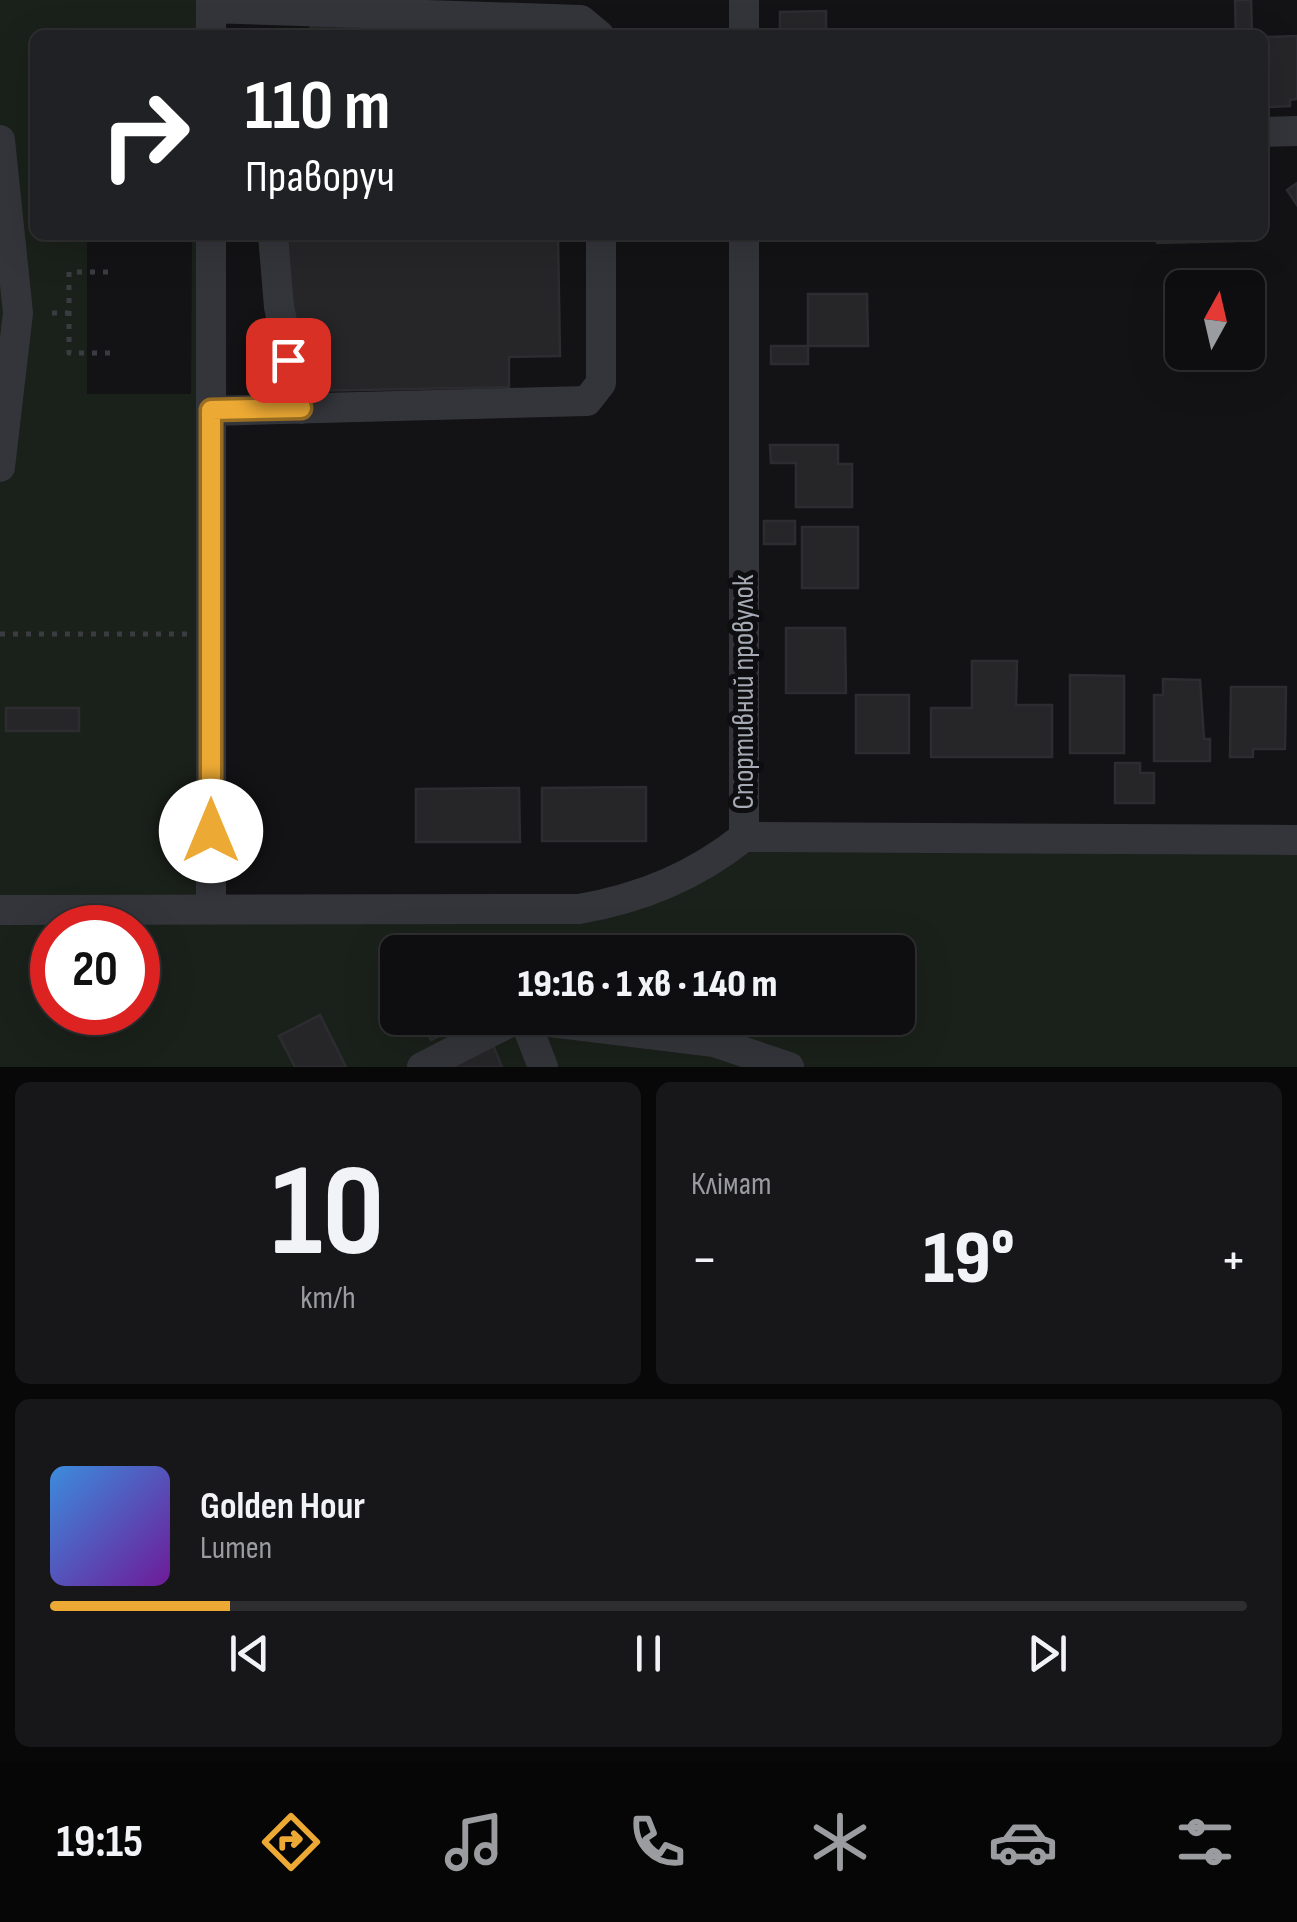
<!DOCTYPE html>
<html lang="uk">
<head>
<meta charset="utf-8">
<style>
	body { margin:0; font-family:"Sofia Sans Condensed",sans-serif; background:#171719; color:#f1f3f6; height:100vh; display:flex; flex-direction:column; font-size:38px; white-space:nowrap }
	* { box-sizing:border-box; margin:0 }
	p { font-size:32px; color:#9b9c9f }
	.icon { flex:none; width:55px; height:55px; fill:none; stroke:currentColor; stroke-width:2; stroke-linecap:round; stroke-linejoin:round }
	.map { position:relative; height:1067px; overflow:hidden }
	.drawer { display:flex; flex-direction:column; gap:15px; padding:15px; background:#080809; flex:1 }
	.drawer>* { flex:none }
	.banner { position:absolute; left:30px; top:30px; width:1238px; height:210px; border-radius:15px; box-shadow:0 10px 40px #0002,0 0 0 2px #2e2e30; background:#202124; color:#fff; overflow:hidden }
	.needle { width:65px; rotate:8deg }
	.controls { position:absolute; left:1165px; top:270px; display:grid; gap:20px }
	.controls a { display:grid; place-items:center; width:100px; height:100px; border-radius:15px; background:#0e0e10; box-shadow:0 10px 40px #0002,0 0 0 2px #2e2e30; font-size:50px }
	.speed { position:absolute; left:30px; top:905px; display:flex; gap:20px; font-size:50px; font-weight:700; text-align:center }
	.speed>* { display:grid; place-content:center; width:130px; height:130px; border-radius:50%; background:#0e0e10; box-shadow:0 10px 40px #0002,0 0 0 2px #2e2e30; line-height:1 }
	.speed .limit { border:15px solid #d22; background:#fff; color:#111 }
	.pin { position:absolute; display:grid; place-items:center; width:85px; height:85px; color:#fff; margin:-42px; border-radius:20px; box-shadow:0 5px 15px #0006 }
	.me { position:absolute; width:110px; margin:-55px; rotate:0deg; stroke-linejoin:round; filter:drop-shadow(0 0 8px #0008) }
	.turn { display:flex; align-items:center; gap:35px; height:210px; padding:0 50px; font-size:45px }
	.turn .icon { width:130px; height:130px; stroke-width:2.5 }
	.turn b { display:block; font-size:70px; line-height:85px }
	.big { font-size:75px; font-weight:800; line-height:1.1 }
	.drawer .tile { flex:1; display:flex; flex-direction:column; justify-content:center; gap:15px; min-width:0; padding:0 35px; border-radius:15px; background:#171719 }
	.drawer .dial { align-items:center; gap:0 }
	.dial b { font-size:130px; line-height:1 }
	.song { display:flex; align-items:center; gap:30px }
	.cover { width:120px; height:120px; border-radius:15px; background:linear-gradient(135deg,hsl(210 70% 55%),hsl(280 70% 35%)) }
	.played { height:10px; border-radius:5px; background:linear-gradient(90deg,#eca934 15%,#2e2e30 15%) }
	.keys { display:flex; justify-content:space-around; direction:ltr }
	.heat { display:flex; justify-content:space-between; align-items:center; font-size:55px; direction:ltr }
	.drawer .tiles { flex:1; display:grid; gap:15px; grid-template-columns:1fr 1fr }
	.tile:last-child { grid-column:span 2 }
	.trip { position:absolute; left:380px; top:935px; width:535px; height:100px; border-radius:15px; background:#0e0e10; box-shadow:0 10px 40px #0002,0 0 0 2px #2e2e30; font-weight:800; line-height:100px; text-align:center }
	.tab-bar { display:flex; height:160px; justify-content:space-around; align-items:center; background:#060606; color:#9b9c9f }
	.tab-bar .icon { width:70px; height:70px }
	.tab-bar .current { color:#eca934 }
	.tab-bar b { font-size:45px; color:#f1f3f6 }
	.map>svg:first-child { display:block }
	.green { fill:#1a201a; fill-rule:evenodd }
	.building { fill:#262629; stroke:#2d2d31; stroke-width:2.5 }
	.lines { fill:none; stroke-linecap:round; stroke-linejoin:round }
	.path { stroke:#3a3c41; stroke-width:5; stroke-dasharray:5 8; stroke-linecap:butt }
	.minor { stroke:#34353a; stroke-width:30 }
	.route-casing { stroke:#996e22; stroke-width:25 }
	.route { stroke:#eca934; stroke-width:18 }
	.labels { text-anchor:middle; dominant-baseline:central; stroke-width:10; stroke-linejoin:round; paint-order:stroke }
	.street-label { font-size:30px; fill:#a5aab5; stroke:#0e0e10 }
</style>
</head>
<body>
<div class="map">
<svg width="1297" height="1067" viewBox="0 0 1297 1067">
	<rect width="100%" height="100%" fill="#131315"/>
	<path class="green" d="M 0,0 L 221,0 L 221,35 L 35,35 L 35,235 L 87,235 L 87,394 L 191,394 L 192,235 L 221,235 L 222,920 L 579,919 L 744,852 L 1297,840 L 1297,1067 L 0,1067 ZM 52,928 L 138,928 L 138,1012 L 52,1012 ZM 398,952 L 898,952 L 898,1018 L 398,1018 Z"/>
	<path class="building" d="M 1235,0 L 1251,0 L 1252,35 L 1236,35 Z
		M 826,11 L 826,35 L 780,35 L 780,12 Z
		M 311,25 L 499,30 L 500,35 L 309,35 Z
		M 1297,36 L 1297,99 L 1290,100 L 1290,106 L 1268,107 L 1267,37 Z
		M 1297,183 L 1297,205 L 1287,190 Z
		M 283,235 L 558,235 L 560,356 L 509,357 L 509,387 L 308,391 L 299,357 Z
		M 1157,235 L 1236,235 L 1236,241 L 1157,243 Z
		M 808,294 L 867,294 L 868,346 L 808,346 Z
		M 771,346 L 808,346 L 808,364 L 771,364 Z
		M 770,445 L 838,445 L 838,464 L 852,464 L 852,507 L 796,507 L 796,463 L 771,463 Z
		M 764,521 L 795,521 L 795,544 L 764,544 Z
		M 802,527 L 858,527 L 858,588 L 802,588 Z
		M 786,628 L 845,628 L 846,693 L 786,693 Z
		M 972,661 L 1017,661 L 1016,705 L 1052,705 L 1052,757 L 931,757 L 931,708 L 972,708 Z
		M 1070,675 L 1124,676 L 1124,753 L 1070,753 Z
		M 1163,679 L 1200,680 L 1204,739 L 1210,739 L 1210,761 L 1154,761 L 1154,695 L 1163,695 Z
		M 1231,687 L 1286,687 L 1285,749 L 1253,749 L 1253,757 L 1230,757 Z
		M 856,695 L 909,695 L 909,753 L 856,753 Z
		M 6,708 L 79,708 L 79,731 L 6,731 Z
		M 1115,763 L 1140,763 L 1140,773 L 1154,773 L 1154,803 L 1115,803 Z
		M 646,787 L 646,841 L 542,841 L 542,788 Z
		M 519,788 L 520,842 L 416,842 L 416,789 Z
		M 320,1015 L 346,1067 L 295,1067 L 279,1036 Z
		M 420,1018 L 447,1018 L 453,1029 L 431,1040 Z
		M 493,1045 L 502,1067 L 449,1067 Z"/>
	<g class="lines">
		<path class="path" d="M 52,313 L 69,313
			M 110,353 L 69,353 L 69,272 L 110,272
			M 0,634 L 187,634"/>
		<path class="minor" d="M 211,0 L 211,35
			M 744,0 L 744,35
			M 211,8 L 581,20 L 599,35
			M 1262,132 L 1297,131
			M 0,140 L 18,313 L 0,467
			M 273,235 L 279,307 L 301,409
			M 744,235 L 744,837
			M 211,411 L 587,401 L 601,383 L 601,235
			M 744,837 L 1297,840
			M 0,910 L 579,909 C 642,898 695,876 744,837
			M 211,910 L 211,235
			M 518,1018 L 714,1042 L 789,1067
			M 524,1018 L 543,1067
			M 422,1067 L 518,1018"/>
	</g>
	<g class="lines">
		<defs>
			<path id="route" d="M 211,831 L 211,410 L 301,408 L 288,360"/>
		</defs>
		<use href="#route" class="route-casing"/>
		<use href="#route" class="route"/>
	</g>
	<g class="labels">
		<g class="street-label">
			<text transform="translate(744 692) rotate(-90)">Спортивний провулок</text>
		</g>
	</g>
</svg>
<div class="controls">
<a><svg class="needle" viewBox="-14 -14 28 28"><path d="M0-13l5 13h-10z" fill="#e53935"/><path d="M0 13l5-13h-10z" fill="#9b9c9f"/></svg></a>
</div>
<div class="speed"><div class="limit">20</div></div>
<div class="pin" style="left:288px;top:360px;background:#d93025"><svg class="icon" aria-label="arrive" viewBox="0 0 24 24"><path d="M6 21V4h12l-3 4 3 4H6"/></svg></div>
<svg class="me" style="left:211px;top:831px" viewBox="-20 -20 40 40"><circle r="19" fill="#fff"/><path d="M0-13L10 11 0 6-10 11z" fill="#eca934"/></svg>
<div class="trip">19:16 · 1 хв · 140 m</div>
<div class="banner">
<div class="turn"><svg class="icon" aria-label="right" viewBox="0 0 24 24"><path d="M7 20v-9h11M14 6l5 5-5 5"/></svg><div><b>110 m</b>Праворуч</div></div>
</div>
</div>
<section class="drawer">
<div class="tiles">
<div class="tile dial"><b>10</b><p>km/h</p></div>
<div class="tile"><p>Клімат</p>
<div class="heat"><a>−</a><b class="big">19°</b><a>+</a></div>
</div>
<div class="tile">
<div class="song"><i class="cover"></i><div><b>Golden Hour</b><p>Lumen</p></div></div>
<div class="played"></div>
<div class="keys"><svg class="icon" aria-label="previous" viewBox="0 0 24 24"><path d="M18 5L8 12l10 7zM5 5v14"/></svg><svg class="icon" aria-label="pause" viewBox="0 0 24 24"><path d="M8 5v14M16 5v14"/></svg><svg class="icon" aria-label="next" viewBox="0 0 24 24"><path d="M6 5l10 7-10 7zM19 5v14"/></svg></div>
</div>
</div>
</section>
<nav class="tab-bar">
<b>19:15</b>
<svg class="icon current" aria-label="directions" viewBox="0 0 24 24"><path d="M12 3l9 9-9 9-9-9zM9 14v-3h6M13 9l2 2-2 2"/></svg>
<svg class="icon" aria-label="music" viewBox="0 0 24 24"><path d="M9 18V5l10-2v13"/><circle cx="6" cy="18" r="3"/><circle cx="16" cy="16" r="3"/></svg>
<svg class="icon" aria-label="phone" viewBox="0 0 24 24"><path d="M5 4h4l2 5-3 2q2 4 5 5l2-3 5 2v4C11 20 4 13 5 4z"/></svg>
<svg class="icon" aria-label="climate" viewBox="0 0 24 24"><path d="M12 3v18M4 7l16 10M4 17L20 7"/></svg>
<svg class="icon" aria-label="car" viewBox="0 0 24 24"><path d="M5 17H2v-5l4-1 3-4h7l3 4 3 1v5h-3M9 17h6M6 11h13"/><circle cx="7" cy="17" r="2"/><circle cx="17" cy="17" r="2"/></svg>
<svg class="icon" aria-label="filters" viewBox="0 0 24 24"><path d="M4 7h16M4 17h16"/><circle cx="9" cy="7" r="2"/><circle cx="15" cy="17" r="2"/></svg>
</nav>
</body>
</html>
